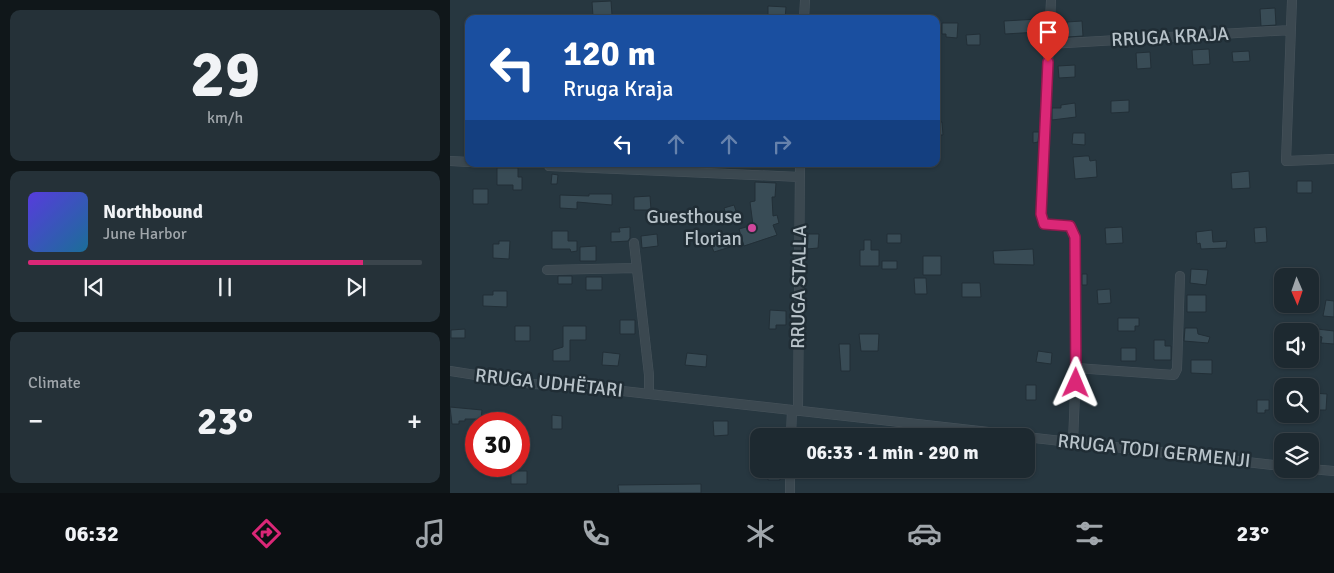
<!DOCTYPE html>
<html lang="en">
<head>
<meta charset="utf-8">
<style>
	body { margin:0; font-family:Signika,sans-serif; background:#253138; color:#f1f3f6; height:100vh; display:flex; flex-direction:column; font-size:19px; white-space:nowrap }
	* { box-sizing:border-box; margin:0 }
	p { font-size:16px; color:#a0a6ab }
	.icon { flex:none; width:28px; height:28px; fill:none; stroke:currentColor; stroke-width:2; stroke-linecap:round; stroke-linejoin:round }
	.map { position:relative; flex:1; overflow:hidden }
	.panel { display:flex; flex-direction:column; gap:10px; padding:10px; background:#10171a; width:450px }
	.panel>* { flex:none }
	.hud { position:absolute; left:15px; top:15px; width:475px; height:152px; border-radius:10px; box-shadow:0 1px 4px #0004,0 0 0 1px #3b454c; background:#1a4fa0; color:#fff; overflow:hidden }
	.needle { width:32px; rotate:178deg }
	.fabs { position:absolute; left:824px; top:268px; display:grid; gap:10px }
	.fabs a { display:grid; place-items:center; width:45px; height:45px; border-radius:10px; background:#1d2930; box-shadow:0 1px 4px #0004,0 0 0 1px #3b454c; font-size:25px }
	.speed { position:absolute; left:15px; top:412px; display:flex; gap:10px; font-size:25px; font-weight:700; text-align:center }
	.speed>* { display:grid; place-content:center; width:65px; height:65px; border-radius:50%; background:#1d2930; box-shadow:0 1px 4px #0004,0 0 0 1px #3b454c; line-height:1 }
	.speed .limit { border:8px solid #d22; background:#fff; color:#111 }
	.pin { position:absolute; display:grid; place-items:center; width:42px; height:42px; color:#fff; margin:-51px -21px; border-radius:50% 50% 50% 0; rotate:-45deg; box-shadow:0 0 5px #0007 }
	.pin .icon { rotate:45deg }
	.me { position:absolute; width:55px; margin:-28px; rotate:1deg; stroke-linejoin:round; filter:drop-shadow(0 0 4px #0008) }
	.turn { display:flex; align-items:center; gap:18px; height:105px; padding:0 15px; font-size:22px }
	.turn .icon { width:65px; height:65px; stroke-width:2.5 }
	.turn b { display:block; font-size:35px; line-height:42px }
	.lanes { display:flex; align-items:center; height:48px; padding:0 15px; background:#0003; justify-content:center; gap:25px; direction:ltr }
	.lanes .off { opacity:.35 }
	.big { font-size:38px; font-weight:700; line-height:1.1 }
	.panel .tile { flex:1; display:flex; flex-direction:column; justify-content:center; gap:8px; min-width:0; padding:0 18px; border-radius:10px; background:#253138 }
	.panel .dial { align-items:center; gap:0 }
	.dial b { font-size:65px; line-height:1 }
	.song { display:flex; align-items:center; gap:15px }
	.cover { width:60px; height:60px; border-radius:8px; background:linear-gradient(135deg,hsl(250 70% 55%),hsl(200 70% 35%)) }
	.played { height:5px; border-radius:2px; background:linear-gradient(90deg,#db2777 85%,#3b454c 85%) }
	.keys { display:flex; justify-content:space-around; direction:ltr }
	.heat { display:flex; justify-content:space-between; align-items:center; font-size:28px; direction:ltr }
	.trip { position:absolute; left:300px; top:428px; width:285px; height:50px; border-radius:10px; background:#1d2930; box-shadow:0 1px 4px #0004,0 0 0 1px #3b454c; font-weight:700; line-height:50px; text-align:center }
	.tabs { display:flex; height:80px; justify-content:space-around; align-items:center; background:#0c1013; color:#a0a6ab }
	.tabs .icon { width:35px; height:35px }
	.tabs .selected { color:#db2777 }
	.tabs b { font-size:22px; color:#f1f3f6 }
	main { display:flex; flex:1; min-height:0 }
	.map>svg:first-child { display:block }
	.building { fill:#394c56; stroke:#222f37 }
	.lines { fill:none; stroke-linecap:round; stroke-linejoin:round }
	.minor-casing { stroke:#48545c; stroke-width:10 }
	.minor { stroke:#3b4850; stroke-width:9 }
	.route-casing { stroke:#8e194d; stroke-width:12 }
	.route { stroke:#db2777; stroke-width:9 }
	.hotel-dot { fill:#d1479c; stroke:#202d35; stroke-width:2 }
	.labels { text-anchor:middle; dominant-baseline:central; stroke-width:5; stroke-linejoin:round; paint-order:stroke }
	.street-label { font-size:19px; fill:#b8c3ca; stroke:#202d35 }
	.poi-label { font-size:19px; fill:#b8c3ca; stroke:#202d35; text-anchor:end }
</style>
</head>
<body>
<main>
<section class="panel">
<div class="tile dial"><b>29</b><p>km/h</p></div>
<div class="tile">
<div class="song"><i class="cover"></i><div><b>Northbound</b><p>June Harbor</p></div></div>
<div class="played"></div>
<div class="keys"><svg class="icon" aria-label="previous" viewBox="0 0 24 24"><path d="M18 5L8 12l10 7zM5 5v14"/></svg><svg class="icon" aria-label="pause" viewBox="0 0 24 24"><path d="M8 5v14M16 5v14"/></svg><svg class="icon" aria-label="next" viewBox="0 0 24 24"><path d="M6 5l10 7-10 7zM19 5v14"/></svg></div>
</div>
<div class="tile"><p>Climate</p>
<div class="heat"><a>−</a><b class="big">23°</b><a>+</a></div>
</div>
</section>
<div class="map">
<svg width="884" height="493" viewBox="0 0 884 493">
	<rect width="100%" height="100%" fill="#273740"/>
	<path class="building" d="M 161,1 L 162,15 L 143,16 L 142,2 Z
		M 318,6 L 336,7 L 335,19 L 318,19 Z
		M 825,8 L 826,25 L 811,26 L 810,9 Z
		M 589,19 L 589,32 L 555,34 L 554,21 Z
		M 632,21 L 633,36 L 618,37 L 617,22 Z
		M 492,23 L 508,23 L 507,38 L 496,37 L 496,34 L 492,34 Z
		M 530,34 L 530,45 L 517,45 L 516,35 Z
		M 759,49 L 760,64 L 743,65 L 742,50 Z
		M 799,51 L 800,61 L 783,62 L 782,52 Z
		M 700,52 L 701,68 L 687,69 L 686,53 Z
		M 625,65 L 625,77 L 609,78 L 608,66 Z
		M 679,100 L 679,112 L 661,113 L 661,101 Z
		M 625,103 L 626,117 L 602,120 L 602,108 L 611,108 L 611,105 Z
		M 486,122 L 492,122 L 493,135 L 486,135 Z
		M 583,132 L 589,132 L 588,142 L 583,143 Z
		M 623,133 L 635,133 L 635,145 L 622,144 Z
		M 635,156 L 639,156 L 640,161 L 646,160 L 647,177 L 625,179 L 623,157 Z
		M 47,168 L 68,168 L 68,177 L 72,177 L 72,190 L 63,190 L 63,185 L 47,185 Z
		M 799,171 L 800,188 L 782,189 L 781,173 Z
		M 102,174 L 108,175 L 107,184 L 101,184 Z
		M 847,181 L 862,181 L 862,193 L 847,193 Z
		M 305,182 L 326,183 L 325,197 L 322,197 L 323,216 L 327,215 L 329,223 L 323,225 L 327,235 L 294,246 L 289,229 L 303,225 L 300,202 L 305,201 Z
		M 23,189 L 38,189 L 38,204 L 23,204 Z
		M 139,194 L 162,194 L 162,205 L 127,202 L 127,209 L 110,208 L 110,195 L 139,196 Z
		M 200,196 L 201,210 L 184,210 L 184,197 Z
		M 284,205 L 288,217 L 278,220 L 274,208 Z
		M 180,227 L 180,238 L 178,241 L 161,242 L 161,232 L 170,232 L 169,228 Z
		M 672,227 L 673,243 L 656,244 L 655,228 Z
		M 816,227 L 817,242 L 805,243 L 804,228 Z
		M 762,230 L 763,242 L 777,241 L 776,248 L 751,249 L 750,243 L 747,244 L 746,232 Z
		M 102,231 L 118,231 L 118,241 L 127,241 L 127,251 L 121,252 L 120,249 L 102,249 Z
		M 207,234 L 208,246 L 192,248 L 191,236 Z
		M 276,234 L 280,247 L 264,252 L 259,240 Z
		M 357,234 L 369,234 L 368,248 L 357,249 Z
		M 437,234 L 451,234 L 451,243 L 437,243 Z
		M 249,235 L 252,245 L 245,247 L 242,237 Z
		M 414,240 L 421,240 L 421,250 L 429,250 L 429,266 L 410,266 L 410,250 L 414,250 Z
		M 49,241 L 60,241 L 59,259 L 43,258 L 43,244 L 49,244 Z
		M 146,246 L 146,261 L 130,261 L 130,247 Z
		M 583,249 L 584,265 L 544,264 L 543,251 Z
		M 473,256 L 491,256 L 491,275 L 473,275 Z
		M 432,261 L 447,261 L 447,269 L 432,269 Z
		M 741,269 L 758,270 L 756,285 L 740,283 Z
		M 632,274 L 637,274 L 637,285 L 632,285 Z
		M 108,276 L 122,276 L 122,284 L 108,284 Z
		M 136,277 L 152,277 L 152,290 L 136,290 Z
		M 464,278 L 476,278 L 477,294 L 465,294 Z
		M 512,283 L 530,283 L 531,297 L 512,297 Z
		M 660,289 L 661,303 L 648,304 L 647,290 Z
		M 43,291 L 57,291 L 57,307 L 33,306 L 33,295 L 43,295 Z
		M 737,295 L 756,295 L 756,312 L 737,312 Z
		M 876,300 L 884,301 L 884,317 L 873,316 Z
		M 320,310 L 336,311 L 336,325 L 326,325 L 326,329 L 319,329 Z
		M 668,318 L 689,318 L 689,326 L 685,326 L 685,331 L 668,331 Z
		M 170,320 L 185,320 L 185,334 L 170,334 Z
		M 860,324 L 868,325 L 867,329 L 884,331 L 884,344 L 871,343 L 872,337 L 860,335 Z
		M 65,326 L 80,326 L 80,341 L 65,341 Z
		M 113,326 L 136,326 L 136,340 L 120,340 L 120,361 L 103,361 L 103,350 L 113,347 Z
		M 735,328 L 747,328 L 748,334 L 760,337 L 758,343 L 734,341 Z
		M 15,329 L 15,338 L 1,338 L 1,330 Z
		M 409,334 L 429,334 L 428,351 L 411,351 Z
		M 704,340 L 715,340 L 715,346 L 721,346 L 721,360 L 704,360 Z
		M 389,344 L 400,344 L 400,371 L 391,371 Z
		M 671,348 L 686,348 L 686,361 L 671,361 Z
		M 588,351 L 602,353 L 601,364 L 586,362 Z
		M 153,352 L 170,354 L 168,366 L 152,365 Z
		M 237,353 L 257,355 L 256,367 L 235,365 Z
		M 741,360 L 762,360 L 762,374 L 741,373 Z
		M 576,385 L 586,385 L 586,400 L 576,400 Z
		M 862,393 L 877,394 L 876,410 L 862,410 Z
		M 807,400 L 819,400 L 819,410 L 815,410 L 815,413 L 807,413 Z
		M 0,407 L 32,410 L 31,419 L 15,419 L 15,421 L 9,421 L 9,424 L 2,424 Z
		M 102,415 L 112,416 L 112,429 L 102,429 Z
		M 263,421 L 278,421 L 278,435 L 264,436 Z
		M 69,436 L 76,436 L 76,452 L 69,452 Z
		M 301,450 L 309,450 L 309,468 L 300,468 Z
		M 61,471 L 77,471 L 77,484 L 61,484 Z
		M 318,471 L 330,471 L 330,480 L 318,480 Z
		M 251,484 L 251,493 L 169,493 L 168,485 Z"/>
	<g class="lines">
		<defs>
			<path id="minor" d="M 601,0 L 591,214 L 594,224 L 619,226 L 625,237 L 626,368 L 623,442
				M 842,0 L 836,161 L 884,159
				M 354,19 L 355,0
				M 599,44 L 841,30
				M 0,161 L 19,162
				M 99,166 L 350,177
				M 184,243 L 199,375 L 199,394
				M 97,270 L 185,268
				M 626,368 L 724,375 L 727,369 L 730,276
				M 0,371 L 83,384 L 128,386 L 574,436
				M 348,411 L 350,164
				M 341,436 L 342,410
				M 576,437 L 832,466
				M 860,469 L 884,471
				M 340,493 L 340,469"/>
		</defs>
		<use href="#minor" class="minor-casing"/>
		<use href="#minor" class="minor"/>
	</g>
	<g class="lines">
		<defs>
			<path id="route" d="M 598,62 L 591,214 L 594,224 L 620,226 L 625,237 L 626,383"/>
		</defs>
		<use href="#route" class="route-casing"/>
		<use href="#route" class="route"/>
	</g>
	<circle class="hotel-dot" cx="302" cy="228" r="5"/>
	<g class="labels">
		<g class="street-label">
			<text transform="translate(720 37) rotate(-3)">RRUGA KRAJA</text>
			<text transform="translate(349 287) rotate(-89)">RRUGA STALLA</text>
			<text transform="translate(99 383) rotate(6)">RRUGA UDHËTARI</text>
			<text transform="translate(704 451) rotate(6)">RRUGA TODI GERMENJI</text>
		</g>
		<g class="poi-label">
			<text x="292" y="217">Guesthouse<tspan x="292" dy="22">Florian</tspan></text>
		</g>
	</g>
</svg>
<div class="fabs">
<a><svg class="needle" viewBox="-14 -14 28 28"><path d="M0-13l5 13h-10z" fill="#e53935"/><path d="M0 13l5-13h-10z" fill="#a0a6ab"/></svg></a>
<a><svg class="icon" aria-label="sound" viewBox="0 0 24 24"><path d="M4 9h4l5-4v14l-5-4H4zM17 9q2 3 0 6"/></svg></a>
<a><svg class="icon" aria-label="search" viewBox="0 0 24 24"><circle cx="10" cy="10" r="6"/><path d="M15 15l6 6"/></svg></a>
<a><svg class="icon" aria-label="layers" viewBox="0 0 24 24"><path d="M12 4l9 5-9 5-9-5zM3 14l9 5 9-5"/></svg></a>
</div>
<div class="speed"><div class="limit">30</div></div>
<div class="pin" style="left:598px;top:62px;background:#d93025"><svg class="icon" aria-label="arrive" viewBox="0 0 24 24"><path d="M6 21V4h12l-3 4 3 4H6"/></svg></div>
<svg class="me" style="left:626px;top:383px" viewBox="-20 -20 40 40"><path d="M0-17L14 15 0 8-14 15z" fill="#db2777" stroke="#fff" stroke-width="4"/></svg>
<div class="trip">06:33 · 1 min · 290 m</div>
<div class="hud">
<div class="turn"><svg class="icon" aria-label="left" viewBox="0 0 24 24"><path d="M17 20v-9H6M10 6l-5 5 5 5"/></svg><div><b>120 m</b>Rruga Kraja</div></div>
<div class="lanes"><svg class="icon" aria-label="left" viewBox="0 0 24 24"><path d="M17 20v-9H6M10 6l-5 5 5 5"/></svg><svg class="icon off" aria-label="ahead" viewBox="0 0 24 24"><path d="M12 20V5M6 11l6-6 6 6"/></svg><svg class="icon off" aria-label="ahead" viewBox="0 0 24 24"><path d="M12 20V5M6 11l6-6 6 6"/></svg><svg class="icon off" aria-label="right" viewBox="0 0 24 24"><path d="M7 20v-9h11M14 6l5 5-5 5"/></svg></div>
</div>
</div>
</main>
<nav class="tabs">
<b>06:32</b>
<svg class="icon selected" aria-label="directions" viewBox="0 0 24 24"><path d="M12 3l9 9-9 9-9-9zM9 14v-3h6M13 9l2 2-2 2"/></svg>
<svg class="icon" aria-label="music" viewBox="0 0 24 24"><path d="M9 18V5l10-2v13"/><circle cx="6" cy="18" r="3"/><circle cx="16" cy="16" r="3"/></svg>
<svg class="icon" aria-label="phone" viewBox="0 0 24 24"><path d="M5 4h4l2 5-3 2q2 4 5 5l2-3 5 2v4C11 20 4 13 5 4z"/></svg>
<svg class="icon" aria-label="climate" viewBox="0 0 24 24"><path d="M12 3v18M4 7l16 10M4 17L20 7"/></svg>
<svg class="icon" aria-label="car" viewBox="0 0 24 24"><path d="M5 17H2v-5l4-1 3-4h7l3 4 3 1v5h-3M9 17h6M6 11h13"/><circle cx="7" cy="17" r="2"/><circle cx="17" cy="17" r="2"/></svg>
<svg class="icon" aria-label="filters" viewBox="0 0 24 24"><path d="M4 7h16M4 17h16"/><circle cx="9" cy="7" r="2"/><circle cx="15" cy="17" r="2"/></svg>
<b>23°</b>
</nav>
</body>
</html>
